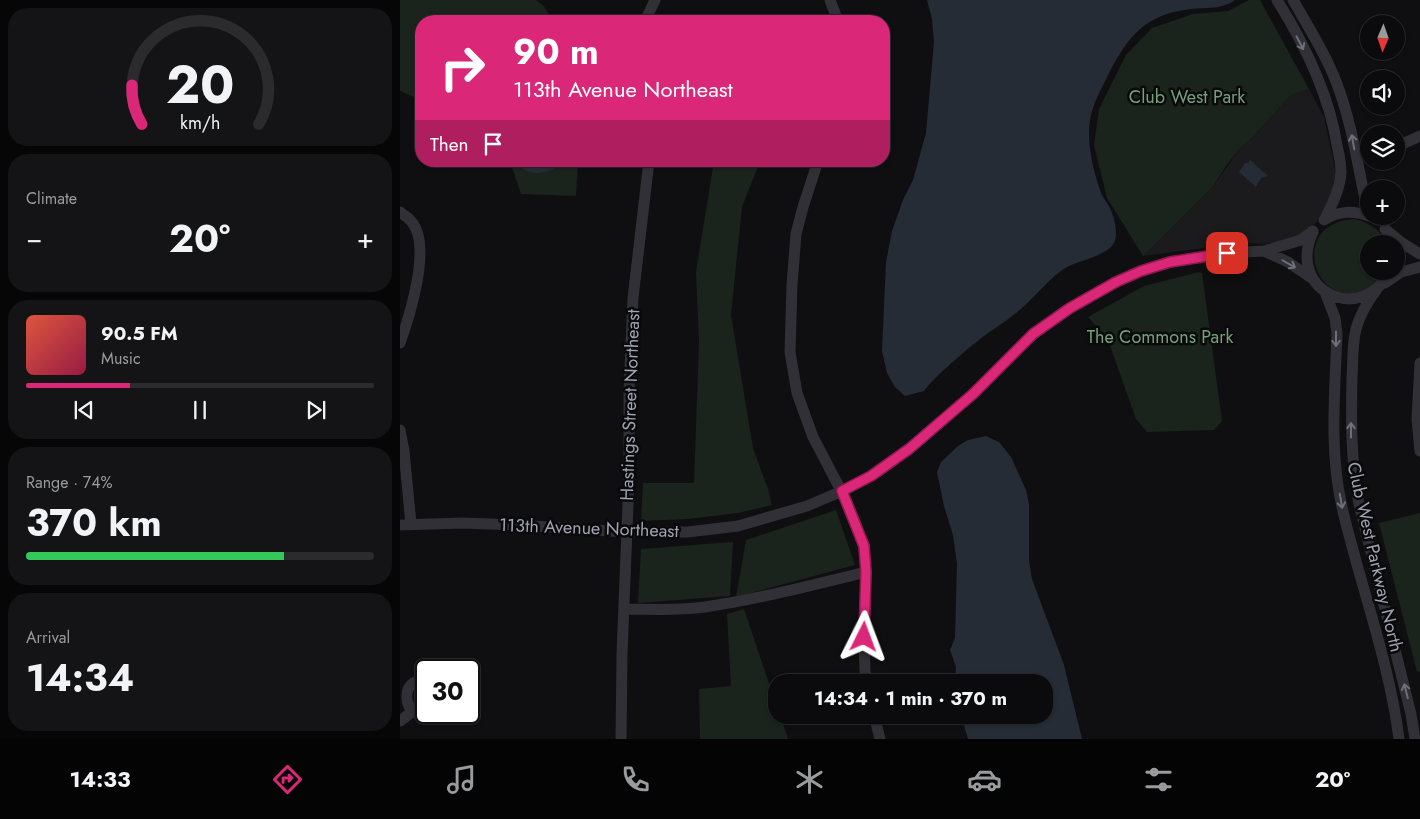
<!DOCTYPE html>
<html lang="en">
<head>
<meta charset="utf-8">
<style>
	body { margin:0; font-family:Jost,sans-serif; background:#141416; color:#f1f3f6; height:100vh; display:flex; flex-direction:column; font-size:19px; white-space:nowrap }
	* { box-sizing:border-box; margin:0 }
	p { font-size:16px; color:#9a9b9d }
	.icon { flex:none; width:28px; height:28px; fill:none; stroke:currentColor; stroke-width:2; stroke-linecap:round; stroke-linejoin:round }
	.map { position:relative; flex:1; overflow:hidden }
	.drawer { display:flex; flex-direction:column; gap:8px; padding:8px; background:#060607; width:400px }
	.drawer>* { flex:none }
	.banner { position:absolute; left:15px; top:15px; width:475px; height:152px; border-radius:20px; box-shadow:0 1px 4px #0004,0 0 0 1px #2b2b2e; background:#db2777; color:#fff; overflow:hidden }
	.needle { width:32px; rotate:182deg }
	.fabs { position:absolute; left:960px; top:15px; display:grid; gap:10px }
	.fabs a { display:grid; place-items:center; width:45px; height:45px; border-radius:50%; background:#0b0b0d; box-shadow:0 1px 4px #0004,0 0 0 1px #2b2b2e; font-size:25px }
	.speed { position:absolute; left:15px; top:659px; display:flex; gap:10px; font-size:25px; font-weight:700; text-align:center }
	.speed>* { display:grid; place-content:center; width:65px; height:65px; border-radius:50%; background:#0b0b0d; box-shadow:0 1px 4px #0004,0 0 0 1px #2b2b2e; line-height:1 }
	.speed .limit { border:2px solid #111; border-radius:8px; background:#fff; color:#111 }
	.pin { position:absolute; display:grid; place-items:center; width:42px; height:42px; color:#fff; margin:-21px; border-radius:10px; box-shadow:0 2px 8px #0006 }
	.me { position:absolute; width:55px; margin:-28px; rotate:3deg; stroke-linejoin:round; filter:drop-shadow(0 0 4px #0008) }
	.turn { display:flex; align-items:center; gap:18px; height:105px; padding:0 15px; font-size:22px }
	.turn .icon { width:65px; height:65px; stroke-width:2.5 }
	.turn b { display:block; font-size:35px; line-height:42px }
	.then { display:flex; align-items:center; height:48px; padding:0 15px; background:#0003; gap:10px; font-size:19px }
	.big { font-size:38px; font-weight:700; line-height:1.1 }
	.drawer .tile { flex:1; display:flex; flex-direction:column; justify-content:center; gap:8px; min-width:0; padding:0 18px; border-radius:20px; background:#141416 }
	.drawer .dial { align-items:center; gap:0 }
	.dial svg { height:130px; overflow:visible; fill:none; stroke:#2b2b2e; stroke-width:7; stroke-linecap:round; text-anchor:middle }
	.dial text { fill:#f1f3f6; stroke:none }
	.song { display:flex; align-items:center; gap:15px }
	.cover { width:60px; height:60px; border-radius:8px; background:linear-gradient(135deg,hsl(10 70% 55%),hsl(340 70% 35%)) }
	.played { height:5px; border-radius:2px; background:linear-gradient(90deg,#db2777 30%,#2b2b2e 30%) }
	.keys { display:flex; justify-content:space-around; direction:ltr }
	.heat { display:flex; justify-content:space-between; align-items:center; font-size:28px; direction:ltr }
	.charge { height:8px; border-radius:4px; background:linear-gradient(90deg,#34c759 74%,#2b2b2e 0) }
	.trip { position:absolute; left:368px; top:674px; width:285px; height:50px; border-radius:20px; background:#0b0b0d; box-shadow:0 1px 4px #0004,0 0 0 1px #2b2b2e; font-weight:700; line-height:50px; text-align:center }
	.dock { display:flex; height:80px; justify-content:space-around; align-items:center; background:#040405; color:#9a9b9d }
	.dock .icon { width:35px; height:35px }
	.dock .current { color:#db2777 }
	.dock b { font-size:22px; color:#f1f3f6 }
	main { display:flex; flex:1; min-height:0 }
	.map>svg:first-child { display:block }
	.built { fill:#1b1b1e }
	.green { fill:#1b231d }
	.water { fill:#252c35 }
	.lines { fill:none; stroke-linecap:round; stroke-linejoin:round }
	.minor { stroke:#303036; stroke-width:11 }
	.oneway { stroke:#6d6f7b }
	.route-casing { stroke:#8e194d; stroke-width:12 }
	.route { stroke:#db2777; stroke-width:9 }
	.labels { text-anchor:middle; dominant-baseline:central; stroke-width:5; stroke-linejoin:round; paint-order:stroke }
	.park-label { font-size:18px; fill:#74a07c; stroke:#0a0a0b }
	.street-label { font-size:18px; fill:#9fa2b3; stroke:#0a0a0b }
</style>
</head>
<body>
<main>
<section class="drawer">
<div class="tile dial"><svg viewBox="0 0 100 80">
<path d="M14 69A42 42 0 1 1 86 69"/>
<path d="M14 69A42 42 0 0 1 8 45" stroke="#db2777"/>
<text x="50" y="56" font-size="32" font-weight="700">20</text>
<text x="50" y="72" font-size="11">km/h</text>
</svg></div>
<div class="tile"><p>Climate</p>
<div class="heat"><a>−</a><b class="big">20°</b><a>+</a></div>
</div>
<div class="tile">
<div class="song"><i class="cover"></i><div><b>90.5 FM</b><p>Music</p></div></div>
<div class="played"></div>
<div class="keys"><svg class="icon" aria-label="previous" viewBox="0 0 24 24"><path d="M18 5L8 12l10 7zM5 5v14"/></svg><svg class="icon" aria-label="pause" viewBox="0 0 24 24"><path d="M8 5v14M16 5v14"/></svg><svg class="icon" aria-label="next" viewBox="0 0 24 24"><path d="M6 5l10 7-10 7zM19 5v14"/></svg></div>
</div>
<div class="tile"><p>Range · 74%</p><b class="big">370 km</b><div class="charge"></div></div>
<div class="tile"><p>Arrival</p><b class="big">14:34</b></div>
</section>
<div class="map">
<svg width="1020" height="739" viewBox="0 0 1020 739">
	<rect width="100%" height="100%" fill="#0f0f11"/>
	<path class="built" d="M 909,89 L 924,117 L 936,173 L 928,206 L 916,223 L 899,235 L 881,241 L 866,244 L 842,243 L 743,256 L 812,188 L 841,147 L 851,139 L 891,95 Z"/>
	<path class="green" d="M 0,0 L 136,0 L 143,5 L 153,21 L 21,21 L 21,100 L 0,91 Z
		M 849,0 L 860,0 L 909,89 L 891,95 L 851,139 L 841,147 L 826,166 L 812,188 L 743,256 L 707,198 L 694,145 L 699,109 L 726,55 L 752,28 L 793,14 L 828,11 Z
		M 110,161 L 178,161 L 176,196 L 121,194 Z
		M 314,161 L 360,161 L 342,207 L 331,315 L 353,448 L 368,489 L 372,505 L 338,513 L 288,519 L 241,521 L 243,483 L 294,483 L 299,342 L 296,272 Z
		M 955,219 C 969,223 981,229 986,244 L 969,244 L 969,271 L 985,271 C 981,276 977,283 972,286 C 967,290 961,292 954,293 C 910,299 892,222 955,219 Z
		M 799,272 L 802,273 L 822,421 L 814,430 L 747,432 L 736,419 L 708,340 L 688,317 L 744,286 Z
		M 436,510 L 455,565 L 336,597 L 346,540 Z
		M 1020,513 L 1020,671 L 1017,672 L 979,523 Z
		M 333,542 L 330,596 L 238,603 L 241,549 Z
		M 344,609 L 376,704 L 376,715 L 380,715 L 388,739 L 300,739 L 299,689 L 331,686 L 327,614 Z"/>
	<path class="water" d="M 527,0 L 835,0 C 821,10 807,7 791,9 C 746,14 729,35 709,73 C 704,84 697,96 693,108 C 684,134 692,167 701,193 C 704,200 710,206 712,213 C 715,221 718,235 714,243 C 708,255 679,261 667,267 C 650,277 637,295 622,308 C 612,317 600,325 588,333 C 573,344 559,356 545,369 C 537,376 530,383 524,391 L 505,396 L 495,387 L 487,373 L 482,351 L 486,262 L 492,231 L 503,200 L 513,180 L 526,133 L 534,42 L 532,19 Z
		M 850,160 L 868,176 L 861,178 L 856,187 L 839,172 L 845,163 L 848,163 Z
		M 116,161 L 161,161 L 159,166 C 145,174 126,178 116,161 Z
		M 586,436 L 599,442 L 611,457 L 626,490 L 629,504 L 629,561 L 632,579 L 664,665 L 682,739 L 568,739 L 561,715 L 644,715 L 644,682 L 555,682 L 556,667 L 550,650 L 555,638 L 557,564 L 553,535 L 544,506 L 537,472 L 541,462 L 558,446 L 568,440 Z"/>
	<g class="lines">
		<path class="minor" d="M 430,0 L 438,21
			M 877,0 C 904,43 929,95 937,145 C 939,154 941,163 941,172 C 940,190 932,204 925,219
			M 893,0 C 909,28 926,55 937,84 C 951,121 957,161 965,199 L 969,207
			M 245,21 L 255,0
			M 996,147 L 1020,136
			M 418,161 L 403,207 L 396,234 L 392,285 L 390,352 L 397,393 L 413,437 L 446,500 L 464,546 L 466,572 L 464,637 L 465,671 L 467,682
			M 0,212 C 7,217 13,221 16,229 C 28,256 10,315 0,343
			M 924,220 C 939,211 952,210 969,216
			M 985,229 L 1002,243 L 1020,254
			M 913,232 C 885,292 963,326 990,271
			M 864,251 L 888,262 L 913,279
			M 985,283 L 1001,272 L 1020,267
			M 977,289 C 968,301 960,314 956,329 C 952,345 953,362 952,378 C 951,421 951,462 959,504 L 1011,714 L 1015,739
			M 925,292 L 935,318 L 937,334 C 935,391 929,451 942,507 C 960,585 989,660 999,739
			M 1020,363 L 1017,419 L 1020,451
			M 0,430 L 4,451 L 11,524
			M 0,525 L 62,523 L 118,525 L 226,532 L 288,532 L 338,526 L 407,506 L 442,491 L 471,476 L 509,449 L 573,394 L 633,334 L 670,308 L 716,282 L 741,271 L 770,262 L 827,253 L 864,251 L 901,240 L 913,231
			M 224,609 C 251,609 278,611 305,607 C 359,599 413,585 466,572
			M 26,684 C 1,671 0,721 26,712
			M 474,715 L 480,739
			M 0,721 L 12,712
			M 221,739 L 222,654 L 229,479 L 229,391 L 233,298 L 249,161"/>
	</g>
	<defs><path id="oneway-shaft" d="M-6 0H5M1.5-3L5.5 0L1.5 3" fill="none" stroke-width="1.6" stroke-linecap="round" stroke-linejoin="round" transform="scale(1.25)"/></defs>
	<g class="oneway">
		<use href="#oneway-shaft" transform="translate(900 43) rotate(62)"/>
		<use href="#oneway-shaft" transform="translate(953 142) rotate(-100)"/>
		<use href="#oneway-shaft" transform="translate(889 264) rotate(30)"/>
		<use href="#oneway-shaft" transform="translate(936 339) rotate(90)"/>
		<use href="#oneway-shaft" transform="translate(951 430) rotate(-90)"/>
		<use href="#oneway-shaft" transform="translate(941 501) rotate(80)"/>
		<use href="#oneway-shaft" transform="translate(1006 691) rotate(-104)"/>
	</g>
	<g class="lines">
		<defs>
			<path id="route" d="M 464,637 L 466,572 L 464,546 L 442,491 L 471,476 L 509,449 L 573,394 L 633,334 L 670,308 L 716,282 L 741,271 L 770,262 L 827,253"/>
		</defs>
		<use href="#route" class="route-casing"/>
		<use href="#route" class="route"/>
	</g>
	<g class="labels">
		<g class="park-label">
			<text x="787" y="97">Club West Park</text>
			<text x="760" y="337">The Commons Park</text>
		</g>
		<g class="street-label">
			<text transform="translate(230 405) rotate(-88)">Hastings Street Northeast</text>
			<text transform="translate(189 528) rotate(2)">113th Avenue Northeast</text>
			<text transform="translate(975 557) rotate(77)">Club West Parkway North</text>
		</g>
	</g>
</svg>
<div class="fabs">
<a><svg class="needle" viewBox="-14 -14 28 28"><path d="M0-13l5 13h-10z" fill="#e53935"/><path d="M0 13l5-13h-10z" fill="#9a9b9d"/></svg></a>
<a><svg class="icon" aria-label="sound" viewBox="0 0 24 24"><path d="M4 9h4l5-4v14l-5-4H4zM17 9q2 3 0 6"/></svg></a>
<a><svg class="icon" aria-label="layers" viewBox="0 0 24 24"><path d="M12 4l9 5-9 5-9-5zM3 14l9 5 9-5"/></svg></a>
<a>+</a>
<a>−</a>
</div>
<div class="speed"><div class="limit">30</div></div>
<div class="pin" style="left:827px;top:253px;background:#d93025"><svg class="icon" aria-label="arrive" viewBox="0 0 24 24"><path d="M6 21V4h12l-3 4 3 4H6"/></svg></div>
<svg class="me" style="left:464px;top:637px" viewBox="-20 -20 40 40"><path d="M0-17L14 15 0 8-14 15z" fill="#db2777" stroke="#fff" stroke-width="4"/></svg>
<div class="trip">14:34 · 1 min · 370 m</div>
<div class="banner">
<div class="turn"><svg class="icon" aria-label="right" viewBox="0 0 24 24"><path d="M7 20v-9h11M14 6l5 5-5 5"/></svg><div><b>90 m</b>113th Avenue Northeast</div></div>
<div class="then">Then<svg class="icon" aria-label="arrive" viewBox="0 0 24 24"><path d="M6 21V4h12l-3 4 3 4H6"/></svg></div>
</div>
</div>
</main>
<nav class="dock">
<b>14:33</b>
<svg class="icon current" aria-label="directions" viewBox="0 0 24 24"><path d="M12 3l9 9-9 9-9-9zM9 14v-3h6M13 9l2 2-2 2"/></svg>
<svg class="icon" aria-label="music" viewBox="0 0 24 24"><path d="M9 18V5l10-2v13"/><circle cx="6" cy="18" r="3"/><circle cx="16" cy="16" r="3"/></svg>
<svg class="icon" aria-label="phone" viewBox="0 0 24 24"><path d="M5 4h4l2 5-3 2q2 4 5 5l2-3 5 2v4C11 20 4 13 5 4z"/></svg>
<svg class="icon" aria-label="climate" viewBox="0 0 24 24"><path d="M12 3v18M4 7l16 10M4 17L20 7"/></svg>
<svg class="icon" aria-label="car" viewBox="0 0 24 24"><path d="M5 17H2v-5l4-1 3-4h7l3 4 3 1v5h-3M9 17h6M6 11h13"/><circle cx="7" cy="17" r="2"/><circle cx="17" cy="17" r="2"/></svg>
<svg class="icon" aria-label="filters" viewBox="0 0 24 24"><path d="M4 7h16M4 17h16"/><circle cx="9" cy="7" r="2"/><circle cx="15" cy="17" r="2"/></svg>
<b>20°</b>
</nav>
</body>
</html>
